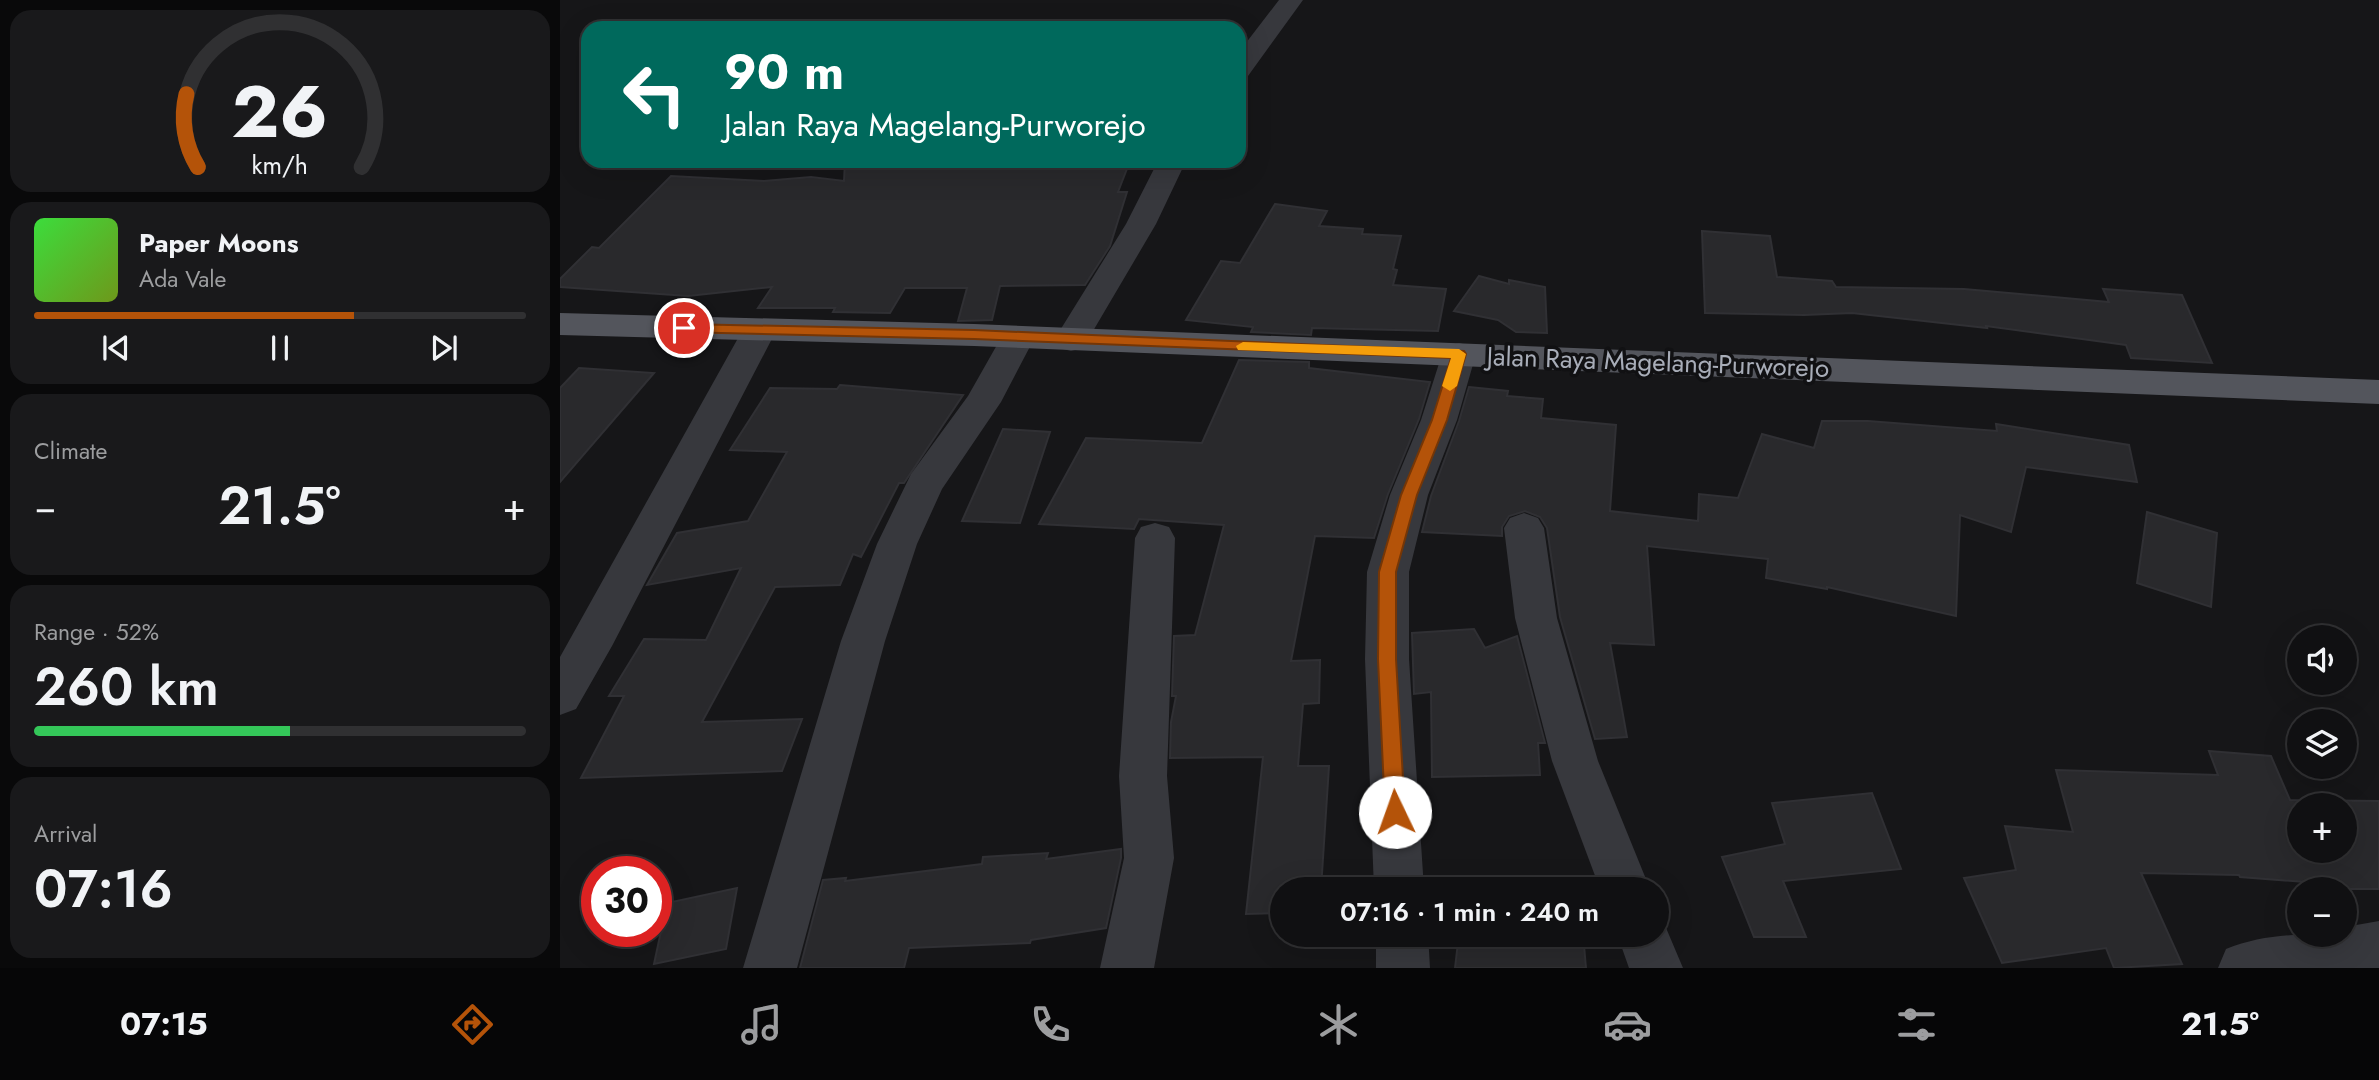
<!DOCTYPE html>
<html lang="en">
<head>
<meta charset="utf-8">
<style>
	body { margin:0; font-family:Jost,sans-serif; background:#19191b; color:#f1f3f6; height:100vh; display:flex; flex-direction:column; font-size:26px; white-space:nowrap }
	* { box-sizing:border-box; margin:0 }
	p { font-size:23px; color:#9c9d9f }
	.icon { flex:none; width:38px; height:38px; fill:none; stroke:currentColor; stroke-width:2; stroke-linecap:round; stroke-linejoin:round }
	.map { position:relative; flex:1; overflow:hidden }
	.side { display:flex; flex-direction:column; gap:10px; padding:10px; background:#09090a; width:560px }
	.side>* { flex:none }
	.banner { position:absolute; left:21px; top:21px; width:665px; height:147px; border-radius:21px; box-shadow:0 7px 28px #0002,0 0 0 2px #303032; background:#00695c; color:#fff; overflow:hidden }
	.buttons { position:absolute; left:1727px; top:625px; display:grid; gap:14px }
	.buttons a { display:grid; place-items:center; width:70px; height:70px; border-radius:50%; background:#101012; box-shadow:0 7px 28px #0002,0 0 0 2px #303032; font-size:35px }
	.speed { position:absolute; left:21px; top:856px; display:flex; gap:14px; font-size:35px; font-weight:700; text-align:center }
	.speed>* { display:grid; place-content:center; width:91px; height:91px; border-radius:50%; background:#101012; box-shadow:0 7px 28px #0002,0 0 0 2px #303032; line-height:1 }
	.speed .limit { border:10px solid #d22; background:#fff; color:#111 }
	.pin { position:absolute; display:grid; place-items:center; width:60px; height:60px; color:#fff; margin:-30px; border:4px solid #fff; border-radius:50%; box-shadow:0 2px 7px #0007 }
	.me { position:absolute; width:77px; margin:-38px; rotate:357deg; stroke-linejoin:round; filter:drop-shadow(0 0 5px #0008) }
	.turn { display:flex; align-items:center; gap:24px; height:147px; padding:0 28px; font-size:32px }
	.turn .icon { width:91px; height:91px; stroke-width:2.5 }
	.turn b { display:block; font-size:49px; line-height:60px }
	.big { font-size:52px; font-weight:600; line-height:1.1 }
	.side .tile { flex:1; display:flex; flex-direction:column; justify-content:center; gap:10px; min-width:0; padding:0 24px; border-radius:21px; background:#19191b }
	.side .dial { align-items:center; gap:0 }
	.dial svg { height:182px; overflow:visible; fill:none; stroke:#303032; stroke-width:7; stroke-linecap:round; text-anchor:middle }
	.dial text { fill:#f1f3f6; stroke:none }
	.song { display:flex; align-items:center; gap:21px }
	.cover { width:84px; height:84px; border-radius:10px; background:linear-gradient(135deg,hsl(120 70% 55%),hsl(80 70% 35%)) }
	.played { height:7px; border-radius:4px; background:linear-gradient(90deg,#b45309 65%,#303032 65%) }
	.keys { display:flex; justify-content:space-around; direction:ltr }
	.heat { display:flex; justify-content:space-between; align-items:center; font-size:38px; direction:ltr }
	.charge { height:10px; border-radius:5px; background:linear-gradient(90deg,#34c759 52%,#303032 0) }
	.trip { position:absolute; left:710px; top:877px; width:399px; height:70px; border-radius:35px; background:#101012; box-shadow:0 7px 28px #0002,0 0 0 2px #303032; font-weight:600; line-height:70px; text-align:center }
	.menu { display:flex; height:112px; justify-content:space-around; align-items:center; background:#060607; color:#9c9d9f }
	.menu .icon { width:49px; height:49px }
	.menu .selected { color:#b45309 }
	.menu b { font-size:32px; color:#f1f3f6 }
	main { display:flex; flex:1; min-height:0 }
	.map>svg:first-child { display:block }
	.building { fill:#29292c; stroke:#303034; stroke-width:2; fill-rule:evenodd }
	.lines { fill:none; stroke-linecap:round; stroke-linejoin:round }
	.minor { fill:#37383d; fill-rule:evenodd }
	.major { fill:#53555c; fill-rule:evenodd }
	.route { fill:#b45309; stroke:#753606; stroke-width:2 }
	.slow { fill:#f59e0b }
	.labels { text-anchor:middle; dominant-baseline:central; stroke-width:7; stroke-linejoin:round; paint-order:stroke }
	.street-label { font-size:26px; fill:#a8adb8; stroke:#111113 }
</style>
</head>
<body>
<main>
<section class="side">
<div class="tile dial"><svg viewBox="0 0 100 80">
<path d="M14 69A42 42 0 1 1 86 69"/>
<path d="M14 69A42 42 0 0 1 9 37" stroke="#b45309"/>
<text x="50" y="56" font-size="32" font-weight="700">26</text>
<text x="50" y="72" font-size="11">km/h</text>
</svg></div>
<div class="tile">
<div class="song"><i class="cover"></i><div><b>Paper Moons</b><p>Ada Vale</p></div></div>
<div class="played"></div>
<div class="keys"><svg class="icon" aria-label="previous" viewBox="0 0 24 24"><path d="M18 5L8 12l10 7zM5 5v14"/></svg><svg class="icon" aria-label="pause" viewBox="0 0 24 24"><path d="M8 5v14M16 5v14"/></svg><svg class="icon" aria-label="next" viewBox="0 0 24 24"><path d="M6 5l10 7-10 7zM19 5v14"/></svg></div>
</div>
<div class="tile"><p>Climate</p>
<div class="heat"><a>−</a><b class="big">21.5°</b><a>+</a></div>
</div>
<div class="tile"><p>Range · 52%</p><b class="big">260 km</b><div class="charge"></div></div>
<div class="tile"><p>Arrival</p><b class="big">07:16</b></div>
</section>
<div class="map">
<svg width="1819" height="968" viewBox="0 0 1819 968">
	<rect width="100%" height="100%" fill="#161618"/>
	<path class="building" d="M 285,161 L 570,161 L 558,192 L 567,192 L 550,246 L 525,285 L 440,286 L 432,320 L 398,321 L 407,288 L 345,288 L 330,313 L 273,312 L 275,308 L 198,308 L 212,287 L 128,296 L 0,287 L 0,279 L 32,247 L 39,248 L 111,176 L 204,181 L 251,177 L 284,181 Z
		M 715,204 L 767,211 L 759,226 L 803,229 L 802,234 L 841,236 L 833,269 L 837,270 L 833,285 L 886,289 L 878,331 L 752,328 L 751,335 L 691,332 L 693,327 L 626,320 L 661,261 L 680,263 Z
		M 1142,231 L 1210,236 L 1217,277 L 1272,281 L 1276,287 L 1404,289 L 1549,302 L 1543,289 L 1622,295 L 1652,363 L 1571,358 L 1566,345 L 1426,326 L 1427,328 L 1292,313 L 1244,315 L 1145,313 Z
		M 919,276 L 949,284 L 949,280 L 985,287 L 987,333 L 956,332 L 938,320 L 894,311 Z
		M 679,360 L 749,362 L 749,368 L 870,382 L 859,419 L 828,494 L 814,538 L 755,536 L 731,661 L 760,660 L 759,703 L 743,704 L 738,766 L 769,766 L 761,889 L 723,889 L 723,913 L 686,914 L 703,757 L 610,758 L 611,722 L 616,696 L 612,696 L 614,636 L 635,635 L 664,525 L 579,519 L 574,529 L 479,524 L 526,438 L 642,443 Z
		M 19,368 L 94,373 L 0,482 L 0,388 Z
		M 280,385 L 403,395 L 344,483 L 339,483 L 301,557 L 293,554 L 280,585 L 215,587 L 142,722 L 242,719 L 222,771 L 21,778 L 64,696 L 49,696 L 84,639 L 146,640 L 181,568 L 87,585 L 117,533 L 188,521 L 227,452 L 170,450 L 210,388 L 277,389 Z
		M 909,387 L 948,391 L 947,396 L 983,399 L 981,418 L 1056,425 L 1050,511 L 1138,521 L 1139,494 L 1178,498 L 1202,434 L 1254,448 L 1262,421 L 1308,421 L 1437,431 L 1436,424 L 1569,445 L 1577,482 L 1466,467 L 1451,532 L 1400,515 L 1396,616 L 1267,587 L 1267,589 L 1206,578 L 1208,559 L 1087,546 L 1094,645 L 1050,643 L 1067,737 L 1035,739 L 1000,617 L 987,528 L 980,517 L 965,511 L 949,516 L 942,527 L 942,536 L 862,532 L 871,496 L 899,421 Z
		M 443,429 L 490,432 L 460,523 L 402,521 Z
		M 1587,512 L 1657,533 L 1651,607 L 1577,583 Z
		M 914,629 L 925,648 L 957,636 L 985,743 L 978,743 L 980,775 L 872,777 L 871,692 L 854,694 L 852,633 Z
		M 1649,751 L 1711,756 L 1730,800 L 1819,801 L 1819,889 L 1787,889 L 1785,885 L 1680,877 L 1679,875 L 1581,873 L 1622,964 L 1554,968 L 1546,948 L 1442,963 L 1404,878 L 1456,870 L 1445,826 L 1513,832 L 1496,770 L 1658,775 ZM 1740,805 L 1785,805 L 1785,850 L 1740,850 Z
		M 1312,793 L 1341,869 L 1223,881 L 1246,937 L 1194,937 L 1162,857 L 1225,844 L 1212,803 Z
		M 561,849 L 561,858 L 546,928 L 471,940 L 470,943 L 349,948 L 344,968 L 240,968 L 263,880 L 286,878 L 285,881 L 422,864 L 423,857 L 488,853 L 486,859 Z
		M 177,888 L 166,949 L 94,964 L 107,903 Z
		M 899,934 L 1023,934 L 1026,968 L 895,968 Z"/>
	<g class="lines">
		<path class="minor" d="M 719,0 L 743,0 L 688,76 L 679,78 L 679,52 Z
			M 598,161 L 626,161 L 596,224 L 523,348 L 511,351 L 499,348 L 494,340 L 566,224 Z
			M 199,320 L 211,323 L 216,331 L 52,646 L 16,709 L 0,715 L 0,657 L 182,331 L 187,323 Z
			M 458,326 L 470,329 L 475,337 L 441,402 L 382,489 L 357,544 L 325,641 L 237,968 L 183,968 L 281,641 L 317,544 L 351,474 L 408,396 L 446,329 Z
			M 899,343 L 911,346 L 916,354 L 897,420 L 868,495 L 849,572 L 849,659 L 864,889 L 814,889 L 805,659 L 807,572 L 830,495 L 861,420 L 882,354 L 887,346 Z
			M 964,513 L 978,518 L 984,528 L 997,618 L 1038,761 L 1090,889 L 1040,889 L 992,761 L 955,618 L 944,528 L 950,518 Z
			M 595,523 L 609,527 L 615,538 L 607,776 L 614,858 L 594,968 L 540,968 L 564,858 L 559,776 L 575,538 L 581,527 Z
			M 1097,914 L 1101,916 L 1123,968 L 1069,968 L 1057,934 L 1097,934 Z
			M 1819,921 L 1819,968 L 1658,968 L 1666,949 C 1705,933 1744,934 1785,934 L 1785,927 Z
			M 816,934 L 868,934 L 870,968 L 816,968 Z"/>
		<path class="major" d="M 0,313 L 414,324 L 1819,380 L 1819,404 L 414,346 L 0,335 Z"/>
	</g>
	<path class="route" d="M 124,324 L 414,330 L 904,351 L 906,354 L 887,420 L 857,495 L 836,572 L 836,659 L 845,812 L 842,819 L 835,821 L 828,819 L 825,812 L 818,659 L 819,572 L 841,495 L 872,420 L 891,358 L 414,339 L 119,332 L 117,328 Z"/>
	<path class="slow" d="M 683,342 L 899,349 L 906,354 L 897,386 L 890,391 L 882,386 L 891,358 L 678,350 L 676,346 Z"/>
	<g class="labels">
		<g class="street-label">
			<text transform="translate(1098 362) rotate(2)">Jalan Raya Magelang-Purworejo</text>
		</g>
	</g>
</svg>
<div class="buttons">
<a><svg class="icon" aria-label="sound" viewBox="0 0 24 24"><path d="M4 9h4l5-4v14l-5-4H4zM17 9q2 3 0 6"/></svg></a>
<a><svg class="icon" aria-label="layers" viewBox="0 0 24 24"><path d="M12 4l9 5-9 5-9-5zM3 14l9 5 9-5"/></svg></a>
<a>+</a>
<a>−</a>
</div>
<div class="speed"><div class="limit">30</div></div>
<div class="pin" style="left:124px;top:328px;background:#d93025"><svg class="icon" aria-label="arrive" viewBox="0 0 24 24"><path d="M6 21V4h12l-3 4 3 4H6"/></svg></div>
<svg class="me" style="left:835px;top:812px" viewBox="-20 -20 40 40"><circle r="19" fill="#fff"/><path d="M0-13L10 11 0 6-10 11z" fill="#b45309"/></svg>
<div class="trip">07:16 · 1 min · 240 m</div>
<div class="banner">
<div class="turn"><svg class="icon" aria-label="left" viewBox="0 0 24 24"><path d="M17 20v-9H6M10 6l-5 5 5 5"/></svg><div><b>90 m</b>Jalan Raya Magelang-Purworejo</div></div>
</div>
</div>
</main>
<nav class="menu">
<b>07:15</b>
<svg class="icon selected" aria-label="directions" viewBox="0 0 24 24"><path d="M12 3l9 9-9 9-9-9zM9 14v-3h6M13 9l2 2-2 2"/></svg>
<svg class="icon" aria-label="music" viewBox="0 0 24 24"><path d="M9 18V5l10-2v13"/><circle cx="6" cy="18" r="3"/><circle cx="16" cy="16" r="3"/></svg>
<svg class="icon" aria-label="phone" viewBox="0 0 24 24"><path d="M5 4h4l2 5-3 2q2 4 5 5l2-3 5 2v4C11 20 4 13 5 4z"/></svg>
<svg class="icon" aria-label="climate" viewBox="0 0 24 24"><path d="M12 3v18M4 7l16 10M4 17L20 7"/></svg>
<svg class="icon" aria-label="car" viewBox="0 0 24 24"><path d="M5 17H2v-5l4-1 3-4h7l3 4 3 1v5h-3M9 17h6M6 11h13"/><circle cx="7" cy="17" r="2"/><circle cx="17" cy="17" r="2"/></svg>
<svg class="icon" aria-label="filters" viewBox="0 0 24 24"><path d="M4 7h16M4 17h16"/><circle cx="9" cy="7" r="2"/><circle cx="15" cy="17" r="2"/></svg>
<b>21.5°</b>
</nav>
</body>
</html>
